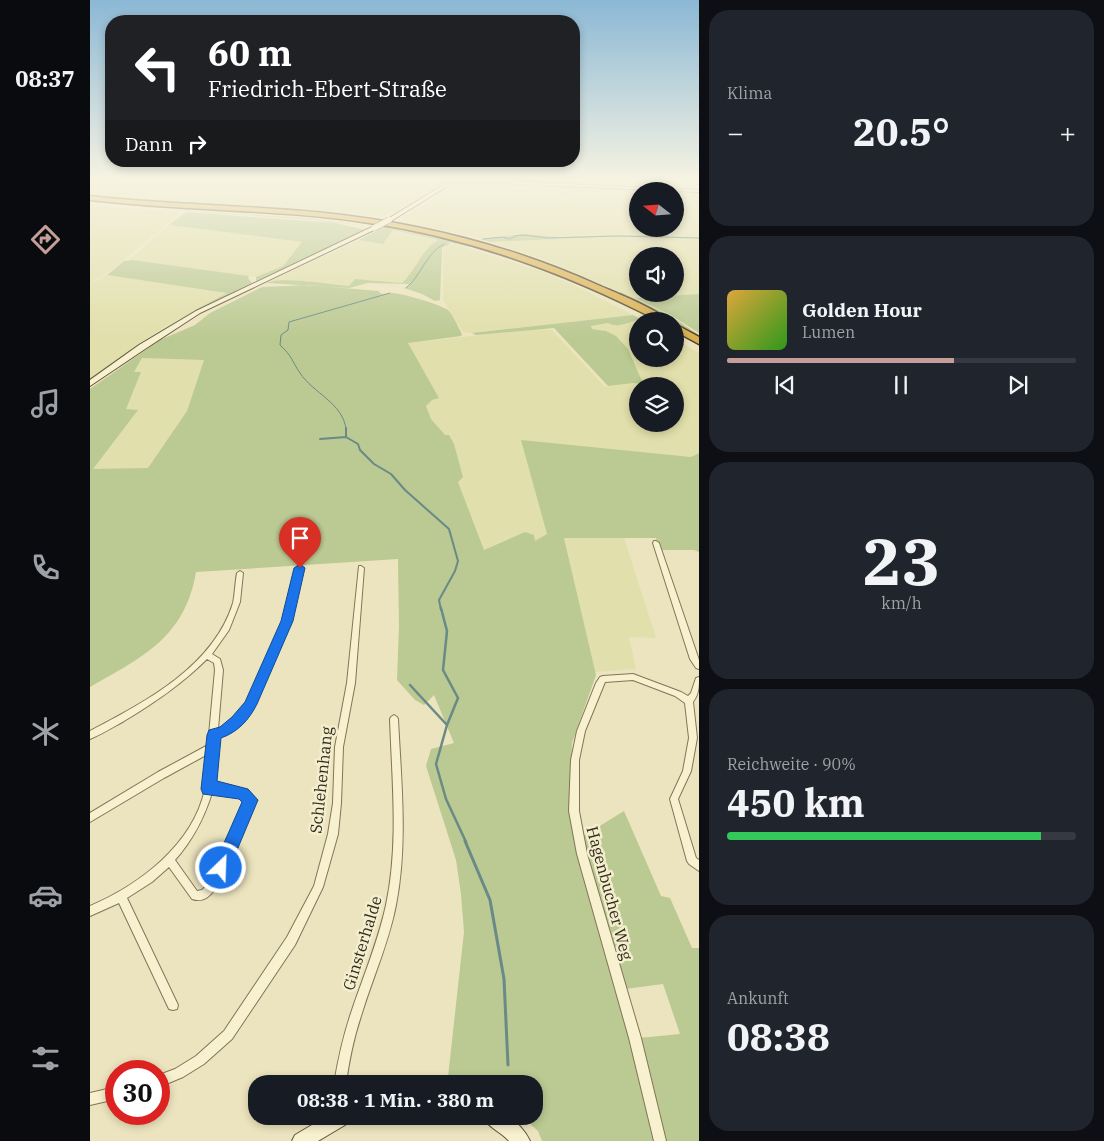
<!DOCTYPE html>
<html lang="de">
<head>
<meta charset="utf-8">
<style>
	body { margin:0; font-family:"IBM Plex Serif",serif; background:#20242c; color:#f1f3f6; height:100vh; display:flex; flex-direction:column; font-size:19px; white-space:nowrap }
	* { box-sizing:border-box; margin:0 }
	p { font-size:16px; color:#9ea1a6 }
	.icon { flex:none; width:28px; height:28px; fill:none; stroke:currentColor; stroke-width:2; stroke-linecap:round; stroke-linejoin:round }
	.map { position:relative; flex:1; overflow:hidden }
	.drawer { display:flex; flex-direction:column; gap:10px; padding:10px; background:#0d0f14; width:405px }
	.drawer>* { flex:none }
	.top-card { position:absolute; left:15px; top:15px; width:475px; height:152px; border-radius:20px; box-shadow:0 2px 8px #0003; background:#202124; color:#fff; overflow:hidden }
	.needle { width:32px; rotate:287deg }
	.controls { position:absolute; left:539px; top:182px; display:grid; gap:10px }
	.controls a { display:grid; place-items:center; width:55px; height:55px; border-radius:50%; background:#171b24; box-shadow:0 2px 8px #0003; font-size:25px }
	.speed { position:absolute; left:15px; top:1060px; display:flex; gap:10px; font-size:25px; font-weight:700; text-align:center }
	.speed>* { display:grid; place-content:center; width:65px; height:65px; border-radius:50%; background:#171b24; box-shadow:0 2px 8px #0003; line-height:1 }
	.speed .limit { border:8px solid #d22; background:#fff; color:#111 }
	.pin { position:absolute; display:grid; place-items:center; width:42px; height:42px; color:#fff; margin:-51px -21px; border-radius:50% 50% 50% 0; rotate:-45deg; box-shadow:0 0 5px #0007 }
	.pin .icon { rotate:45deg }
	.me { position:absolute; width:55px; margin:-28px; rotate:24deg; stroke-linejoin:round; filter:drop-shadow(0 0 4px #0008) }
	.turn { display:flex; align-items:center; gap:18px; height:105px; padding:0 20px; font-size:22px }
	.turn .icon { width:65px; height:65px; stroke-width:2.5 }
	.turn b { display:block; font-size:35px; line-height:42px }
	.then { display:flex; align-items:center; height:48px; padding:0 20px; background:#0003; gap:10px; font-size:19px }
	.big { font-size:38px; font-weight:800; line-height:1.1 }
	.drawer .widget { flex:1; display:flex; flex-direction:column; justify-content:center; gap:8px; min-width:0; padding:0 18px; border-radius:20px; background:#20242c }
	.drawer .dial { align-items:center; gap:0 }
	.dial b { font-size:65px; line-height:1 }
	.song { display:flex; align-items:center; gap:15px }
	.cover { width:60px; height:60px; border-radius:8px; background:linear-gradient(135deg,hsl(40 70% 55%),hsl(110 70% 35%)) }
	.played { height:5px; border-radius:2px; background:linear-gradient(90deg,#c59e9a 65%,#363941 65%) }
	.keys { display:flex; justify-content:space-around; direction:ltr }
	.heat { display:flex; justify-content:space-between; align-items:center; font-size:28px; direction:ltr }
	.charge { height:8px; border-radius:4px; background:linear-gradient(90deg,#34c759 90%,#363941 0) }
	.trip { position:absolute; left:158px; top:1075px; width:295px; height:50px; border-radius:20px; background:#171b24; box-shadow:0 2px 8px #0003; font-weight:800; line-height:50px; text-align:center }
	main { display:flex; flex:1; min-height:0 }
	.dock { display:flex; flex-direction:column; width:90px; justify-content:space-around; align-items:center; background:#090b0e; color:#9ea1a6 }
	.dock .icon { width:35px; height:35px }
	.dock .selected { color:#c59e9a }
	.dock b { font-size:22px; color:#f1f3f6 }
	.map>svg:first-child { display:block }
	.farmland { fill:#e1dfab; fill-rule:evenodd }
	.green { fill:#bbc992; fill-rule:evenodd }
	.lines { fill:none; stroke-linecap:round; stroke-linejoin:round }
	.stream-far3 { stroke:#698a86; stroke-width:1 }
	.stream-far2 { stroke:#698a86; stroke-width:2 }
	.stream-far1 { stroke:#698a86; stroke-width:2.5 }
	.stream { stroke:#698a86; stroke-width:3 }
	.street-casing { stroke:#837457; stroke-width:2 }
	.secondary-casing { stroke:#64553b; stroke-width:2 }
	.highway-casing { stroke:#50422c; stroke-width:3 }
	.street { fill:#f7f1d0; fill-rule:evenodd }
	.secondary { fill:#f7f1d0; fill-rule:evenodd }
	.highway { fill:#dab04f; fill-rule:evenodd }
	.secondary-bridge-casing { stroke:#64553b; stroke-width:7; stroke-linecap:butt }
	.secondary-bridge { stroke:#f7f1d0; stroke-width:5.5 }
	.route { fill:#1a73e8; stroke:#114b97 }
	.labels { text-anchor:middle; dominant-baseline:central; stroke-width:5; stroke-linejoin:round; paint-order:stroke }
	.near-street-label { font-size:16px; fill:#332a1c; stroke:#f3eecd }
</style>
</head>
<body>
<main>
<nav class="dock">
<b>08:37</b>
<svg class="icon selected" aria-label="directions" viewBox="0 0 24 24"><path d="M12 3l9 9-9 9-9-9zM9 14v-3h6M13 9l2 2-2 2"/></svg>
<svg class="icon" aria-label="music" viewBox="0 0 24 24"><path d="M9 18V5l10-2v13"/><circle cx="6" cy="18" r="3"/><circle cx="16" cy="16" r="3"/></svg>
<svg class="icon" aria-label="phone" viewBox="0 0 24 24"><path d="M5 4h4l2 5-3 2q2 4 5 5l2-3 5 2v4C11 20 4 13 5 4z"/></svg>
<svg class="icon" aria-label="climate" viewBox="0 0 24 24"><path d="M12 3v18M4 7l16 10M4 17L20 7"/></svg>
<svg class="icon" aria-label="car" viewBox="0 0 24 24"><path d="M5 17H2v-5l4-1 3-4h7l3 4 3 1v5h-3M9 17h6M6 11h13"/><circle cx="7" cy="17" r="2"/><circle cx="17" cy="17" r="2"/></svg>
<svg class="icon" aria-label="filters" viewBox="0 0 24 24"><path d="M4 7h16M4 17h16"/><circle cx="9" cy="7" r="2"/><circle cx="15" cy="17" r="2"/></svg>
</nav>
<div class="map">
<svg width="609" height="1141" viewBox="0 0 609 1141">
	<rect width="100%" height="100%" fill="#ece4be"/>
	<path class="farmland" d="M 12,179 L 360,179 L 309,209 L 292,217 L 203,209 L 61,201 L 0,194 L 0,189 Z
		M 497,179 L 609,179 L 609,190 L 506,185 L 506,186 L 501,188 L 609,191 L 609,236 L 535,234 L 467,236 L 427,234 L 389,238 L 317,222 L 312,219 L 371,181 L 491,186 L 472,201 L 474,201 L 494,186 L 505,186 L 496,184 ZM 548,191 L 585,191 L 585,229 L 548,229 Z
		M 0,205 L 33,208 L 92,212 L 23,269 L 0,283 Z
		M 79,225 L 212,242 L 193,266 L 166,277 L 39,260 Z
		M 303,230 L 348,240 L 338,247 L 318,278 L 312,283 L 277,280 L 259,286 L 219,282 L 181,281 L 269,240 L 293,244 Z
		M 531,236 L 609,239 L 609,294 L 545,298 L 455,260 L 400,242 ZM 548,256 L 585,256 L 585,294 L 548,294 Z
		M 364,244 L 451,271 L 488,287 L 543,315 L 382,333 L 373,332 L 353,300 L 353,249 Z
		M 17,275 L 138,292 L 71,329 L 0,378 L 0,284 Z
		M 551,319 L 555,321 L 548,321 L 548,359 L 585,359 L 585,339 L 609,353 L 609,453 L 601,457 L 432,441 L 457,534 L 444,542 L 417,539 L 394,550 L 368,482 L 355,435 L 341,419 L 336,406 L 342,400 L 349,398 L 318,343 L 447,329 L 462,330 L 515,387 L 544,383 L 556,386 L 548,386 L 548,424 L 585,424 L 585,386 L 562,386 L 551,379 L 545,366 L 516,331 L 502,329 L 501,326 L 518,323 L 530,325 Z
		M 52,358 L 114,360 L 97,411 L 58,469 L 2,469 L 48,410 L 35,409 L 51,373 L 44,372 Z
		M 474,537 L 534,538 L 566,638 L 539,637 L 546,669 L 505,672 Z"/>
	<path class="green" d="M 368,179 L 495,179 L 491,185 Z
		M 80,210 L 215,218 L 278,226 L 214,219 Z
		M 96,212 L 246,223 L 276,230 L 166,281 L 166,277 L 193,266 L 212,242 L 79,225 Z
		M 294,227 L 380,245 L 379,247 L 359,242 L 360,244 L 352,248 L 350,300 L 345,301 L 332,294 L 314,288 L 318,287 L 323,280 L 319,284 L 278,283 L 259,288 L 177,283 C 190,276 242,285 259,286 L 265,279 L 312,283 C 326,270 331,250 348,240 L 358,242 L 303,230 L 293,244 L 269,240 Z
		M 433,234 L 468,237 L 531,235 L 609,237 L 609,239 L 531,236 L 400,242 L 390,239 Z
		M 42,260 L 159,276 L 158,278 L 162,283 L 124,303 L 0,382 L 0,378 C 44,346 89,318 137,293 L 17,275 L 34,261 Z
		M 217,285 L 289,291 L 290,293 C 295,295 296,293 301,293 C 309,292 352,305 358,310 C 364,316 368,327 372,334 L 371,336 L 318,343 L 349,398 L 342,400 L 336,406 L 341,419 L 355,435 L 359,435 L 364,444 L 373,477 L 368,482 L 394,550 L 435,532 L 444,535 L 445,541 L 457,534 L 431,440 L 601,457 L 609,453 L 609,552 L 604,550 L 569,550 L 566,538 L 474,538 L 506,675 L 482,743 L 481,772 L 487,840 L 534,811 L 571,896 L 580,898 L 602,948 L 609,948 L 609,1141 L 452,1141 L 448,1131 L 431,1116 L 444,1116 L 444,1084 L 376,1084 L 358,1077 L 374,932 L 371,894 L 366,860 L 336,766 L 341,749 L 364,743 L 344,695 L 334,705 L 325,700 L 307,680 L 309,626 L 308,559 L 106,572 C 95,637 53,657 0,687 L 0,389 L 70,340 L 105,325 L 120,313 L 172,287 ZM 52,358 L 114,360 L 97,411 L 58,468 L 3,469 L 48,410 L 36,409 L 51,372 L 44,372 ZM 573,984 L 590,1034 L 549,1038 L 535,989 Z
		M 531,292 L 579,315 L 609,335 L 609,338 L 585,323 L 585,321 L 529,294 Z
		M 609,294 L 609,333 L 581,315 L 545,298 Z
		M 543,315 L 551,319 C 541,321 528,329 518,323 L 501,326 L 502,329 L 516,331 L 526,336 L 538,349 L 551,379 L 562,386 L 544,383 L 518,386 L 464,328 L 386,335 L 382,333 Z"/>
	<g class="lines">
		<path class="stream-far3" d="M 393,239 L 412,237 L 420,239 L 425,236 L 434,235 L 458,238 L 527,236 L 609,238
			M 316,288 C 332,275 335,254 354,244
			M 256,429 C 253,403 223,393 210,373 C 201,360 203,357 190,345 L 191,335 L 198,330 L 199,322 L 300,293"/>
		<path class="stream-far2" d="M 256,428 L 256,437
			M 230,439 L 256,437 L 268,444 L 270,450 L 284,464 L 301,474 L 315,490 L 359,529 L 368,561 L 365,571 L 349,600 L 351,610"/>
		<path class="stream-far1" d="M 351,608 L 357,631 L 353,670 L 368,698 L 357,725
			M 320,685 L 357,725 L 346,764 L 356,799 L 376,842"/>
		<path class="stream" d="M 375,841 L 400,900 L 414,979 L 418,1065"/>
		<defs>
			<path id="street" d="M 364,179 L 609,190 L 609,192 L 365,181 Z
				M 564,541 L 566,541 L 569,543 L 609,660 L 609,669 L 606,668 L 600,659 L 563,543 Z
				M 208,566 L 210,566 L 213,568 L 201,621 L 164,704 C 156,720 144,730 128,737 L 124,784 C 137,784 157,787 164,800 L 127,887 C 120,896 114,903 102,899 L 79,867 L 62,882 L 37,898 L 88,1005 L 87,1009 L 83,1010 L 79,1009 L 29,903 L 0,916 L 0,906 C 49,885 103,845 115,789 C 117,778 117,765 118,754 L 74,778 L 0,822 L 0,813 L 68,772 L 118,745 L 125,670 L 124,663 L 117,659 C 92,684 64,703 34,721 C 23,727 12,734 0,739 L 0,731 C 55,702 123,667 143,603 C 145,594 145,583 147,573 L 150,571 L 153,573 L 150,602 L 139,630 L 122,654 L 130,659 L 133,670 L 128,729 C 140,723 150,715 157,703 L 193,621 ZM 122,793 C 134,792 145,794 155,801 L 121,881 L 112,890 L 107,891 L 85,860 C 103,840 114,818 122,793 Z
				M 269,566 L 271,566 L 274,568 L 265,683 L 253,747 L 251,803 L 248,834 L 233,887 L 205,945 L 142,1039 L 114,1064 L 93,1077 L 69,1087 L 69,1075 L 85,1069 L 106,1056 L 134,1031 L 197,937 L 224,886 L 238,834 L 243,803 L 245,747 L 257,683 Z
				M 543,674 L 591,692 L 598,696 L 601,693 L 606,678 L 609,677 C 609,687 609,694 603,702 L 607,738 L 601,771 L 588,799 L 606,858 L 609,860 L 609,871 L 599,864 L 597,861 L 580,799 L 593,771 L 599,738 L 595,703 L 585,696 L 543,680 L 515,682 L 495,731 L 489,760 L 489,811 L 497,854 L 551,1038 L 576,1141 L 564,1141 L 539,1038 L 487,854 L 479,811 L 481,760 L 487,731 L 506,683 L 510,677 L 513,676 Z
				M 304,715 L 307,717 L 308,719 C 311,780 318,844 306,905 C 299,942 283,977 272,1013 C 264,1037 259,1060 256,1084 L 244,1084 C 248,1060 253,1037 261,1013 C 273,977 288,942 296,905 C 309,844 302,781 300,719 L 301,717 Z
				M 26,1087 L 26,1099 L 0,1105 L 0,1093 Z"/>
			<path id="secondary" d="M 363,179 L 369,179 L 301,221 L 296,220 Z
				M 284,226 L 287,228 L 286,229 L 110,313 L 55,349 L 0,386 L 0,380 L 49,345 L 106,311 Z
				M 237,1116 L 262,1116 L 260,1122 L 228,1141 L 202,1141 L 205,1135 Z
				M 393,1116 C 400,1116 411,1114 417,1117 C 427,1121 436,1132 440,1141 L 419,1141 C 411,1132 397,1127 393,1116 Z"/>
			<path id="highway" d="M 0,196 C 78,205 157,205 235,213 C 329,223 422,246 508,285 C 526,293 567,309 579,321 L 569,321 C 477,274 382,238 279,223 C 197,210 112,211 29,203 L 0,200 Z
				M 585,324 L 609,337 L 609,344 L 585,331 Z"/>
		</defs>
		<use href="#street" class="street-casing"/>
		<use href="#secondary" class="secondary-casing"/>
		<use href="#highway" class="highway-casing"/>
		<use href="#street" class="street"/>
		<use href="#secondary" class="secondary"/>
		<use href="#highway" class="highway"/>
		<defs>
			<path id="secondary-bridge" d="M 284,228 L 299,220"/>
		</defs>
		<use href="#secondary-bridge" class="secondary-bridge-casing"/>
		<use href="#secondary-bridge" class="secondary-bridge"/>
	</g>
	<linearGradient id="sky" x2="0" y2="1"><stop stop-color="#8bb8d5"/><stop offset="0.53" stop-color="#f6f3e2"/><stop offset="1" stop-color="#f6f3e2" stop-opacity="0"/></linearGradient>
	<rect width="609" height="339" fill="url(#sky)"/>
	<path class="route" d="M 210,564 L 215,568 L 203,621 L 167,704 C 159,720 148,732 131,738 L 127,781 L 158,789 L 168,800 L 137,874 L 131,876 L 125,874 L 123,868 L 152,802 L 149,799 L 113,794 L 111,789 L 117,735 L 119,730 L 130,727 L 142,717 L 155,702 L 191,621 L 204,568 Z"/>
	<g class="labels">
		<g class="near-street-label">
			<text transform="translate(231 780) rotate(-84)">Schlehenhang</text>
			<text transform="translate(520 893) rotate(75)">Hagenbucher Weg</text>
			<text transform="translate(272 943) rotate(-73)">Ginsterhalde</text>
		</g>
	</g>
</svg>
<div class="controls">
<a><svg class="needle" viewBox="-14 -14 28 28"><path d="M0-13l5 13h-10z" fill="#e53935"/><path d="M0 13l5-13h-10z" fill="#9ea1a6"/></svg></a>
<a><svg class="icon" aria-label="sound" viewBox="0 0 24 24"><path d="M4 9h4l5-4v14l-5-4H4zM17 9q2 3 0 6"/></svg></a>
<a><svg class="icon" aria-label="search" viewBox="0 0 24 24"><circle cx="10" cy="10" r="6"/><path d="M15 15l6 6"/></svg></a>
<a><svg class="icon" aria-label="layers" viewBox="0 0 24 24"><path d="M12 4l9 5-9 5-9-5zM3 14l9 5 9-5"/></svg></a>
</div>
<div class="speed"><div class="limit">30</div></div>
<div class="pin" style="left:210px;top:568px;background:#d93025"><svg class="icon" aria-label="arrive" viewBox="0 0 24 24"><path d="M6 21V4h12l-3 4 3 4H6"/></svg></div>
<svg class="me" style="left:131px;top:868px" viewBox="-20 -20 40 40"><circle r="17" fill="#1a73e8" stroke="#fff" stroke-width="3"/><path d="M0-11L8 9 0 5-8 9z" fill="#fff"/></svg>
<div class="trip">08:38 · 1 Min. · 380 m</div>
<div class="top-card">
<div class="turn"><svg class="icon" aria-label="left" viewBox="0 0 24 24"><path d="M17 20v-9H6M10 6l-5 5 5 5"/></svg><div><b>60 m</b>Friedrich-Ebert-Straße</div></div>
<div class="then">Dann<svg class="icon" aria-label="right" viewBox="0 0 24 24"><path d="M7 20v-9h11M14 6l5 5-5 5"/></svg></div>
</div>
</div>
<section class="drawer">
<div class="widget"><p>Klima</p>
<div class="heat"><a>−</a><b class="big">20.5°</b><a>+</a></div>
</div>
<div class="widget">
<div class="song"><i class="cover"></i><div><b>Golden Hour</b><p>Lumen</p></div></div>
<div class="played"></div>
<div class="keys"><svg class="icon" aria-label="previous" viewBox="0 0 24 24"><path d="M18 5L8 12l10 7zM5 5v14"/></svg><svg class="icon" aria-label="pause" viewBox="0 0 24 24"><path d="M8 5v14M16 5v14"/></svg><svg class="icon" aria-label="next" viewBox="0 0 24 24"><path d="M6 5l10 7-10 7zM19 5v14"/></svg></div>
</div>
<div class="widget dial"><b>23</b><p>km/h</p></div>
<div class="widget"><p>Reichweite · 90%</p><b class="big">450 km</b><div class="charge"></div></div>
<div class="widget"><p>Ankunft</p><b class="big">08:38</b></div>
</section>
</main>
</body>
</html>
